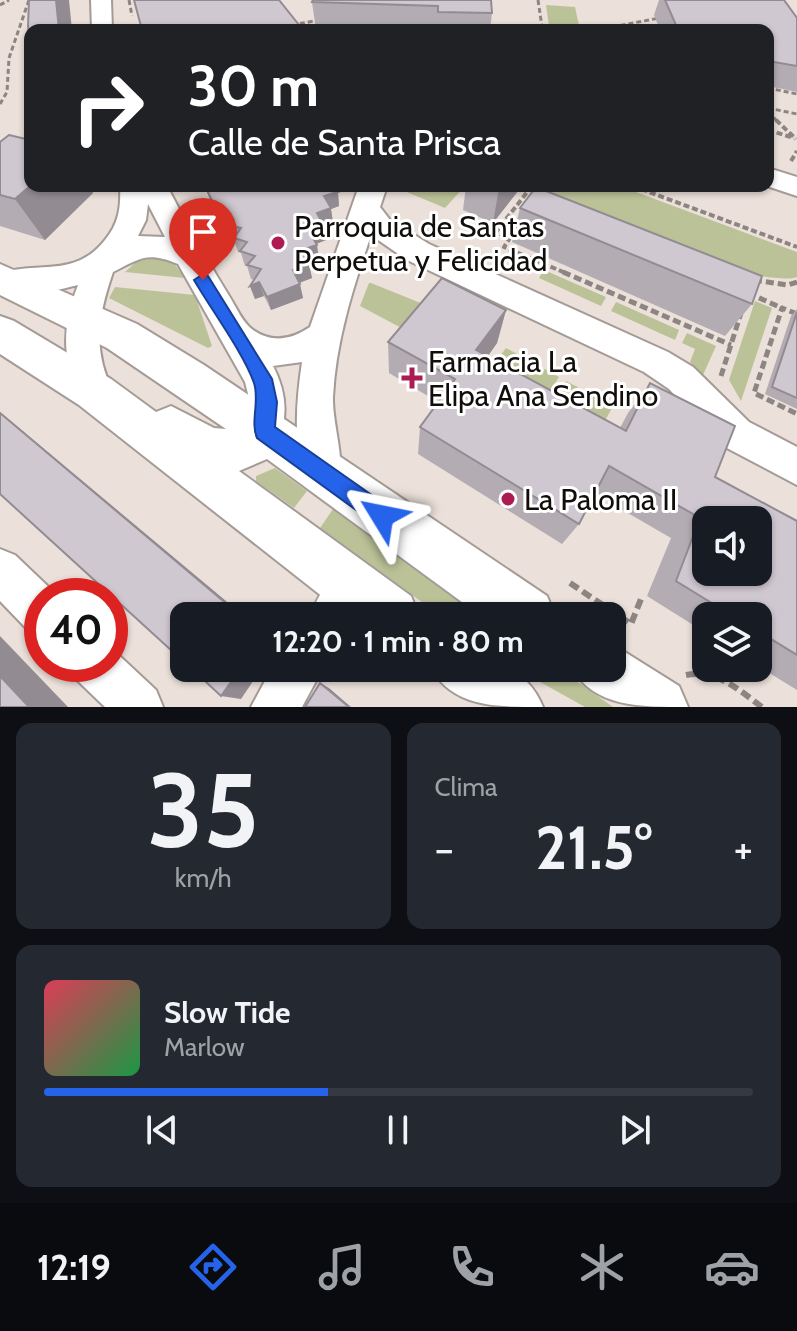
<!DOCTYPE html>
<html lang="es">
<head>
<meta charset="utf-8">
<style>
	body { margin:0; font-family:Cabin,sans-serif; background:#242831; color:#f1f3f6; height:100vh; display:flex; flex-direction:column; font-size:30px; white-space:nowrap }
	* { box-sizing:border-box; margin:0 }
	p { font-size:26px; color:#9ea1a6 }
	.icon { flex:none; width:44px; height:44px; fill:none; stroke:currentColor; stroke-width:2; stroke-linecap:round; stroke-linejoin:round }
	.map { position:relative; height:707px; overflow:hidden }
	.sheet { display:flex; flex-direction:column; gap:16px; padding:16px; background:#0d0f14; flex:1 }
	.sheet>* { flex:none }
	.top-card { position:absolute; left:24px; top:24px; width:750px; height:168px; border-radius:16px; box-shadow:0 2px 6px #0004; background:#202124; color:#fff; overflow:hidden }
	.fabs { position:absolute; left:692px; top:506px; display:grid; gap:16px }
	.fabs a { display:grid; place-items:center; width:80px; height:80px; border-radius:16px; background:#171b24; box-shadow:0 2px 6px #0004; font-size:40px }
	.speed { position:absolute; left:24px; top:578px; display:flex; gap:16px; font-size:40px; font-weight:700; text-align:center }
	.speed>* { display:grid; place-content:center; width:104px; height:104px; border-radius:50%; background:#171b24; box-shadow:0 2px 6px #0004; line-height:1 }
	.speed .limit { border:12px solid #d22; background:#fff; color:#111 }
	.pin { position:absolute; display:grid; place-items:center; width:68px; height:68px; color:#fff; margin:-82px -34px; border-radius:50% 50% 50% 0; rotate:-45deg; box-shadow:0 0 8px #0007 }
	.pin .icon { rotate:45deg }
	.me { position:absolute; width:88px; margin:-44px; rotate:305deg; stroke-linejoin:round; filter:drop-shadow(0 0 6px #0008) }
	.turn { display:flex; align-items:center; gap:28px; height:168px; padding:0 32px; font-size:36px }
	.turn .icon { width:104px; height:104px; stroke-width:2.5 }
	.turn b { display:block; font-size:56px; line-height:68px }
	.big { font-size:60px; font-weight:800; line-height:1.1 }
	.sheet .card { flex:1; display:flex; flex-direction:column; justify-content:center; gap:12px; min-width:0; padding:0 28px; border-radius:16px; background:#242831 }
	.sheet .dial { align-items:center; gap:0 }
	.dial b { font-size:104px; line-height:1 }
	.song { display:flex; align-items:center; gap:24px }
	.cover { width:96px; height:96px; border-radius:12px; background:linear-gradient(135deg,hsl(350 70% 55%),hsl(140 70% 35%)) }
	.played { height:8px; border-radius:4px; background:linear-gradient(90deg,#2563eb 40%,#363941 40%) }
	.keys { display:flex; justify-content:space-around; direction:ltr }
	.heat { display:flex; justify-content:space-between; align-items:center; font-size:44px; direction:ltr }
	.sheet .tiles { flex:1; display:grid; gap:16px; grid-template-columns:1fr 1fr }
	.card:last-child { grid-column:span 2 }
	.trip { position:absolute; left:170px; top:602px; width:456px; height:80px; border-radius:16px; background:#171b24; box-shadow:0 2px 6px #0004; font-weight:800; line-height:80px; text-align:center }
	.tab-bar { display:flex; height:128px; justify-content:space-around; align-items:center; background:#090b0e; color:#9ea1a6 }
	.tab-bar .icon { width:56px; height:56px }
	.tab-bar .on { color:#2563eb }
	.tab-bar b { font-size:36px; color:#f1f3f6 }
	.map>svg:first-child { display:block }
	.green { fill:#bcc298 }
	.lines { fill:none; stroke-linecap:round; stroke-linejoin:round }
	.minor-casing { stroke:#a59b96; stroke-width:4 }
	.tertiary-casing { stroke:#a59b96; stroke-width:4 }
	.path-far3 { stroke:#8d8581; stroke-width:3; stroke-dasharray:5 3; stroke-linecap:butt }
	.path-far2 { stroke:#8d8581; stroke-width:4; stroke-dasharray:6 3; stroke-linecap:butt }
	.path-far1 { stroke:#8d8581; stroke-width:5; stroke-dasharray:8 4; stroke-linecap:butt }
	.path { stroke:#8d8581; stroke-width:6; stroke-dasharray:10 5; stroke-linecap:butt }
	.minor { fill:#fff; fill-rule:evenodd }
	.tertiary { fill:#fff; fill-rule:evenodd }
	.wall { fill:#b3acb3 }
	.shaded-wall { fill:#928c92 }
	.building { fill:#d0c8d0; stroke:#928c92; stroke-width:2; fill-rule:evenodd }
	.route { fill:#2563eb; stroke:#184099; stroke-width:2 }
	.poi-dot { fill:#ac1b52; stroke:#fff; stroke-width:3 }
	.labels { text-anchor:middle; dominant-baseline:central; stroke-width:6; stroke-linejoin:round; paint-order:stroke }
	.poi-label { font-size:30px; fill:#110d0b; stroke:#fff; text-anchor:start }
</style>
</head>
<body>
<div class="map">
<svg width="797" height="707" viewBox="0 0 797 707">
	<rect width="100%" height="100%" fill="#ebe0da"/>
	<path class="green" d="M 546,5 L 575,7 L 580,30 L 549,26 Z
		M 404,186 L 465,186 L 445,208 L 402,190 Z
		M 546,186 L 620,186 L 797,252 L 797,277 C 763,289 573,225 526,212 Z
		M 156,257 L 173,262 L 185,278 L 125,272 L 136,262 Z
		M 544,270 L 606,297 L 601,306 L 539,278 Z
		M 369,283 L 371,283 L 428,306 L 409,332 L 360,306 Z
		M 115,287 L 195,295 L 212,346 L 208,348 L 109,298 Z
		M 755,301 L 772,308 L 741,401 L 729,380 Z
		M 616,302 L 679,330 L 675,340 L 611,311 Z
		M 687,333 L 716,346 L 703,375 L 690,362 L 695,349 L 682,343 Z
		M 506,348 L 559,377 L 537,411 L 482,380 Z
		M 566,381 L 613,406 L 593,443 L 544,415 Z
		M 275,468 L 307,491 L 294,508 L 256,481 L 256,476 Z
		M 333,509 L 484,616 L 441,616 L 320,528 Z
		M 515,668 L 558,668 L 613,707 L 585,707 Z"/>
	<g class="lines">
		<defs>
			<path id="minor" d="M 91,0 L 111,0 L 112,30 L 92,30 Z
				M 768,168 L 797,177 L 797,196 L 767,186 Z
				M 120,186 L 167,186 C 187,225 208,262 231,299 C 237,309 243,323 253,330 C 272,343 291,340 310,327 L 359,186 L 387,186 L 380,207 L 390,220 L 429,244 L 668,352 L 693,367 L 749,422 L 797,447 L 797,485 L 723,446 L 669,389 L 644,372 L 407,260 L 371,235 C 353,288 336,340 333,397 C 332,425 347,463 337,487 L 323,493 L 309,487 C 292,448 296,403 302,362 L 273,366 C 286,391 289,417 277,443 L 264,448 L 251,443 L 245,431 L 250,402 L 245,382 L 178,264 C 148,251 140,258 113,272 C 98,316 92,349 113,392 L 108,403 L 95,407 L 82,403 C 62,361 61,328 78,285 C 54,291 25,298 0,291 L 0,273 C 40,261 75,278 105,240 C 119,223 121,207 120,186 ZM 148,204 L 165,237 L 138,236 L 146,220 Z
				M 0,549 L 15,555 L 58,596 L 42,596 L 42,634 L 26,628 L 0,601 Z
				M 352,565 L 367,572 L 374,587 L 358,616 L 310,616 C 319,594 330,574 352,565 Z
				M 110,647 L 156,690 L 163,707 L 105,707 L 78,681 L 72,664 L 110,664 Z
				M 272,668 L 323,668 L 302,707 L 251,707 Z"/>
			<path id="tertiary" d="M 0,264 L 137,324 L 204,365 L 547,596 L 555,616 L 481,616 L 267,459 L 239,471 L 411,596 L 419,616 L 347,616 L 79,405 L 0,354 L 0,316 L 14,321 L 111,379 L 156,412 L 171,406 L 214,428 L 226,429 L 107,348 L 0,295 Z
				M 612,644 L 679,686 L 688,707 C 639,707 594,707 572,668 L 612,668 Z
				M 431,668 C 480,668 521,654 543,707 C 494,707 453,707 431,668 Z"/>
		</defs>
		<use href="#minor" class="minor-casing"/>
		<use href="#tertiary" class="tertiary-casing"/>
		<path class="path-far3" d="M 129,0 L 132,16
			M 538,0 L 542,27
			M 0,5 L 9,0
			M 292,25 L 320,20 L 318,30
			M 542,30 L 542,27 L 558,30
			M 597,30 L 659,18
			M 768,88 L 797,94
			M 0,104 L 7,92 L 9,58 L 29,0
			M 768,108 L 797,114
			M 768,112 L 778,122"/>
		<path class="path-far2" d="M 776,120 L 796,139
			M 768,130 L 794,138
			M 791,161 L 797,151
			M 532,186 L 496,232 L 510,238 L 504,247 L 568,274
			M 633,186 L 797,247"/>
		<path class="path-far1" d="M 563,272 L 731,345
			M 754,280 L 788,285 L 797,282
			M 748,293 L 782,308
			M 797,314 L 782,308 L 754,393 L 797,414
			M 721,376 L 741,313"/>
		<path class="path" d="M 570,583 L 631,624 L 641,599
			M 686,675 C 717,669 739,690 762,707"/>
		<use href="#minor" class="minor"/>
		<use href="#tertiary" class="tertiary"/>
	</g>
	<path class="wall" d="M 491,0 L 492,13 L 490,30 L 316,30 L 312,2 Z
		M 659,0 L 784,0 L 797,18 L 797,92 L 768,86 L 768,30 L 660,30 L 654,15 Z
		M 0,142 L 30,186 L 89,186 L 93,193 L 45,240 L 0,226 Z
		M 204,186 L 346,186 L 346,190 L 338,193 L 339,206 L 331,209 L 333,223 L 324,226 L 326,240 L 316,244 L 319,259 L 308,263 L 312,278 L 299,283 L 303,298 L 271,310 L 264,296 L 255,299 L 250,286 L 254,280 L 251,279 L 247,266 L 245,266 L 241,253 L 238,252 L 234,240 L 228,238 Z
		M 466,186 L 522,186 L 493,223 L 463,210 Z
		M 520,208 L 752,304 L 725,336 L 512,242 Z
		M 797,309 L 797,409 L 765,394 L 791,316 Z
		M 506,310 L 497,343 L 487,357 L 620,428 L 628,413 L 650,383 L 715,477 L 797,521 L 797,690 L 758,666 L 758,616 L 706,616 L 706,633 L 647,596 L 671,538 L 595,494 L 579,524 L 562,544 L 418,454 L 420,427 L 438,402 L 389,373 L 388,342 Z"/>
	<path class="shaded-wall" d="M 56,0 L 69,0 L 72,30 L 59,30 Z
		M 30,186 L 89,186 L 93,193 L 45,240 L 15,199 Z
		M 331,186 L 346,186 L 346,190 L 338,193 L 339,206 L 331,209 L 333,223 L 324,226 L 326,240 L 311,246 L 309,231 L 324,196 Z
		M 501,186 L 522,186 L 493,223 L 499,188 Z
		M 317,245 L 319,259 L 304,264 L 301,250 Z
		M 309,264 L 312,278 L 296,284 L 293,270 Z
		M 259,282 L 264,296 L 255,299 L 250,286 Z
		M 300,284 L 303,298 L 271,310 L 267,297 Z
		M 506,310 L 497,343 L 470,382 L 476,350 Z
		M 0,412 L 244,616 L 241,616 L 0,413 Z
		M 0,636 L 68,707 L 29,707 L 0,676 Z
		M 241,668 L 262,668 L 241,699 L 221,696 Z
		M 320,683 L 329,688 L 351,707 L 349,707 Z"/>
	<path class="building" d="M 29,0 L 56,0 L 59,30 L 30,30 L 30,46 L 28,26 Z
		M 134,0 L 279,0 L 303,30 L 142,30 Z
		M 313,0 L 491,0 L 492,13 L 438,12 L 438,6 L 312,2 Z
		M 665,0 L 784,0 L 797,18 L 797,66 L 768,61 L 768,30 L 696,30 L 697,26 L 676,25 Z
		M 9,135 L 30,140 L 30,186 L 15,199 L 0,195 L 0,142 Z
		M 205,186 L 334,186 L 337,192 L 324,196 L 331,208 L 317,213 L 324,226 L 309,231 L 317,245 L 301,250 L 309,264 L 293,270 L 300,284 L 267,297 L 259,282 L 250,286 L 261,269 L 247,265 L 255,256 L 240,251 L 247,242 L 234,238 L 241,228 L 223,224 Z
		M 536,187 L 762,276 L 752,304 L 520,208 Z
		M 442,278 L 506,310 L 476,350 L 626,431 L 650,383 L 735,426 L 715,477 L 797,521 L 797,655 L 758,631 L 758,616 L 733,616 L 676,581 L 700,518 L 609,466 L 579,524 L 420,427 L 455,379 L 388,342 ZM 706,520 L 758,520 L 758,572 L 706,572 Z
		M 797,312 L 797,398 L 772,387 Z
		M 0,413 L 241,616 L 184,616 L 184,662 L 0,494 Z
		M 191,668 L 241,668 L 221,696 Z
		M 0,676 L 29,707 L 0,707 Z
		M 320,683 L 349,707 L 305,707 Z"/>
	<path class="route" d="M 203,274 L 208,276 L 272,379 L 277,402 L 275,427 L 390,508 L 393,516 L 390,523 L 382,526 L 374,523 L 257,438 C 250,422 260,401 254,383 C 244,354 211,309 194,280 Z"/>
	<g class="poi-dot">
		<circle cx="278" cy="243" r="8"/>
		<path d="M408 366h8v8h8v8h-8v8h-8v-8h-8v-8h8z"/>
		<circle cx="508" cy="499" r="8"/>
	</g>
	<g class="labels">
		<g class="poi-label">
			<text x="294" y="226">Parroquia de Santas<tspan x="294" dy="34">Perpetua y Felicidad</tspan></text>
			<text x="428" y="361">Farmacia La<tspan x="428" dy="34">Elipa Ana Sendino</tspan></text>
			<text x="524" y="499">La Paloma II</text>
		</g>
	</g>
</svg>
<div class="fabs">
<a><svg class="icon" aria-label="sound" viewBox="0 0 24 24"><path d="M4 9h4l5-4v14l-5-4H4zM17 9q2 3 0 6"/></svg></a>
<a><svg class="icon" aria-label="layers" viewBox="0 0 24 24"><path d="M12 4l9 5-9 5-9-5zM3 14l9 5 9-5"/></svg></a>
</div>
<div class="speed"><div class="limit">40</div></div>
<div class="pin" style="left:203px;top:280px;background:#d93025"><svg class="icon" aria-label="arrive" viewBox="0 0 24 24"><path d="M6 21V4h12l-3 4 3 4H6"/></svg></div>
<svg class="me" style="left:382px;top:516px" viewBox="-20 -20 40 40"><path d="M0-17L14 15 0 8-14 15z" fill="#2563eb" stroke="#fff" stroke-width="4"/></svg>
<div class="trip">12:20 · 1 min · 80 m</div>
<div class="top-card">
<div class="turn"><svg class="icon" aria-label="right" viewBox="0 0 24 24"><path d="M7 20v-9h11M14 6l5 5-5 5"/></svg><div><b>30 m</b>Calle de Santa Prisca</div></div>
</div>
</div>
<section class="sheet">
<div class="tiles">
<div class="card dial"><b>35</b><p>km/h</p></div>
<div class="card"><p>Clima</p>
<div class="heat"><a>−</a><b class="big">21.5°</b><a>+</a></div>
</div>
<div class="card">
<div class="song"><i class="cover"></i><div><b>Slow Tide</b><p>Marlow</p></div></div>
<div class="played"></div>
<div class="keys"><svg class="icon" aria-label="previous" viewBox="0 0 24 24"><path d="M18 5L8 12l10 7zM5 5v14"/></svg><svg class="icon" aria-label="pause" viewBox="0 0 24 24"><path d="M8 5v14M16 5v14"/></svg><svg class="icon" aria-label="next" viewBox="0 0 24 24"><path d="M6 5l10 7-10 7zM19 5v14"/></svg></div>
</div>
</div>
</section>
<nav class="tab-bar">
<b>12:19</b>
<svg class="icon on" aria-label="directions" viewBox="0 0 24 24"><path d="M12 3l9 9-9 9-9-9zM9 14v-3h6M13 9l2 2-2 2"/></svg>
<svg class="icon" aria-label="music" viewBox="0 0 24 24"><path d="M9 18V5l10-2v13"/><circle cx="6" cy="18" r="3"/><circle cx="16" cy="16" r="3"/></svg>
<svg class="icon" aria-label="phone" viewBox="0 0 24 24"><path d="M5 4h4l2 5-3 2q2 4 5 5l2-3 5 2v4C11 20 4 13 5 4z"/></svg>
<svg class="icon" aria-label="climate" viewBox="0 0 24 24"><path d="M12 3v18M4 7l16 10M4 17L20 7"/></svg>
<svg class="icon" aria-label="car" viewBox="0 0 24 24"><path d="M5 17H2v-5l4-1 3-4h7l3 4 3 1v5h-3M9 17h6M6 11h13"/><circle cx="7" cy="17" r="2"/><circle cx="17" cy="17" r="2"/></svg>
</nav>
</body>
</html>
